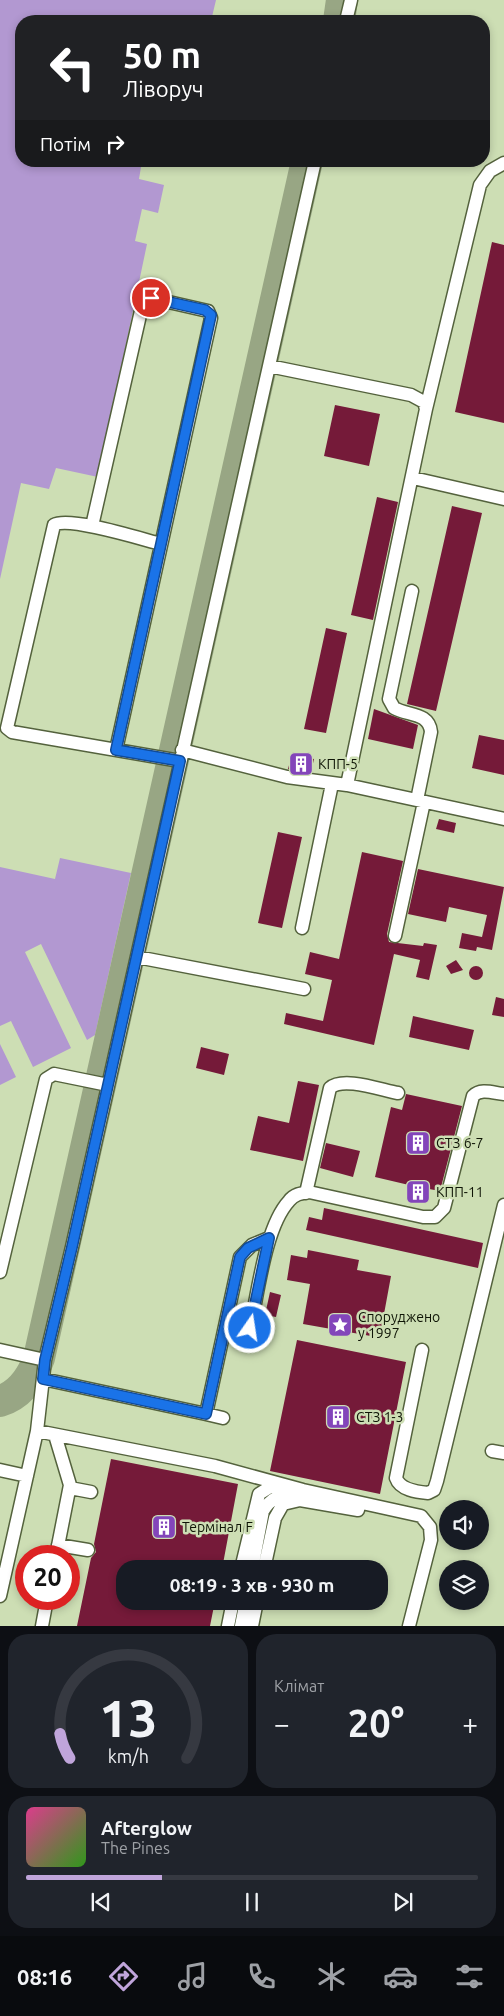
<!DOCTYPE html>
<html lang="uk">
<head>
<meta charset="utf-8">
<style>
	body { margin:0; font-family:Ubuntu,sans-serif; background:#20242c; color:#f1f3f6; height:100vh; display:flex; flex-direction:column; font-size:19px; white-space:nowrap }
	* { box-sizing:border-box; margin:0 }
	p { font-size:16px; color:#9ea1a6 }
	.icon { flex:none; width:28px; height:28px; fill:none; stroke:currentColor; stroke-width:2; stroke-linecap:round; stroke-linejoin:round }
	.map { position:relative; height:1626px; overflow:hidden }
	.drawer { display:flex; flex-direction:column; gap:8px; padding:8px; background:#0d0f14; flex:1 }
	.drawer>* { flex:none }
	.hud { position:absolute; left:15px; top:15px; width:475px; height:152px; border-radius:20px; box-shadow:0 2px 8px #0003; background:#202124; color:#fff; overflow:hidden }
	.controls { position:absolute; left:439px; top:1500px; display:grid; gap:10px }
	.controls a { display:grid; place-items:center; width:50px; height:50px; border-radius:50%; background:#171b24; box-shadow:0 2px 8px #0003; font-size:25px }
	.speed { position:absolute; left:15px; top:1545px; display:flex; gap:10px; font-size:25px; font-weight:700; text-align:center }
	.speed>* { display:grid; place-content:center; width:65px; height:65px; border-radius:50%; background:#171b24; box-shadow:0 2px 8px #0003; line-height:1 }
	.speed .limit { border:8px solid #d22; background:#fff; color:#111 }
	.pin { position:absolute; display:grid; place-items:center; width:42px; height:42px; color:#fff; margin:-21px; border:2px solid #fff; border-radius:50%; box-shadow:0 1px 5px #0007 }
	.me { position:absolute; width:55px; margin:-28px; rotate:13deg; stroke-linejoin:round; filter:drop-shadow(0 0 4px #0008) }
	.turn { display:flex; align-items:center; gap:18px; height:105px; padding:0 25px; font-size:22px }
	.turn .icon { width:65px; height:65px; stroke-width:2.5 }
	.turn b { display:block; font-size:35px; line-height:42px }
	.then { display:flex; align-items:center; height:48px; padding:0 25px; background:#0003; gap:10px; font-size:19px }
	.big { font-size:38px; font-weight:700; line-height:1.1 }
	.drawer .tile { flex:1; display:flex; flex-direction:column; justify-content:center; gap:8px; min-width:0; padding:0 18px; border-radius:20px; background:#20242c }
	.drawer .dial { align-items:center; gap:0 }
	.dial svg { height:130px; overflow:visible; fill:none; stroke:#363941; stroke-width:7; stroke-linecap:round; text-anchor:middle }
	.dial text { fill:#f1f3f6; stroke:none }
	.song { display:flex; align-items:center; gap:15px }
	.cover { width:60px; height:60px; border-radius:8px; background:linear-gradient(135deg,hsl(330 70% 55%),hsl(110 70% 35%)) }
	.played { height:5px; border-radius:2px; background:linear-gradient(90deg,#c0a5db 30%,#363941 30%) }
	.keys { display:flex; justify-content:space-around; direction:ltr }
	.heat { display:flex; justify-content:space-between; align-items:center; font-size:28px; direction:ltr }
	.drawer .tiles { flex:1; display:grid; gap:8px; grid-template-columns:1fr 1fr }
	.tile:last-child { grid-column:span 2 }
	.trip { position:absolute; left:116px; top:1560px; width:272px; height:50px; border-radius:20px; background:#171b24; box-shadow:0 2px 8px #0003; font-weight:700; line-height:50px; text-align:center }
	.tab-bar { display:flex; height:80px; justify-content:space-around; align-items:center; background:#090b0e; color:#9ea1a6 }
	.tab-bar .icon { width:35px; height:35px }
	.tab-bar .active { color:#c0a5db }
	.tab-bar b { font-size:22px; color:#f1f3f6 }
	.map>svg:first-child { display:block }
	.green { fill:#b298d1 }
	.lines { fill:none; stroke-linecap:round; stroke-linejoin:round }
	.taxiway { stroke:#98a684; stroke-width:32 }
	.building { fill:#751a39 }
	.minor-casing { stroke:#54623d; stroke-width:15 }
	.minor { stroke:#fff; stroke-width:12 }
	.route-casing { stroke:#114b97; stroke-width:12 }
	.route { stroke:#1a73e8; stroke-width:9 }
	.labels { text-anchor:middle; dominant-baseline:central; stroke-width:5; stroke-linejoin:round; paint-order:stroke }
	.poi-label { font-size:14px; fill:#0f1506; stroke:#cddeb4; text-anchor:start }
</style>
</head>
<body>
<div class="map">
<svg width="504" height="1626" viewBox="0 0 504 1626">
	<rect width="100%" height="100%" fill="#cddeb4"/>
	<path class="green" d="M 0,0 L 216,0 L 211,21 L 21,21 L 21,161 L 142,161 L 139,179 L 164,185 L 158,213 L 142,209 L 135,241 L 147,244 L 98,477 L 56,468 L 49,489 L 21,483 L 0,579 Z
		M 60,858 L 131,873 L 95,1035 L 87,1040 L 41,944 L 25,952 L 71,1048 L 33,1067 L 11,1021 L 0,1026 L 0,867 L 55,879 Z
		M 0,1044 L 16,1077 L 0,1085 Z"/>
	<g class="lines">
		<path class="taxiway" d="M 339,21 L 342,0
			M 0,1401 C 20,1395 32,1377 39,1358 L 307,161"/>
	</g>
	<path class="building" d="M 492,242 L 504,245 L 504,423 L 455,412 Z
		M 335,405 L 380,414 L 369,466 L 324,456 Z
		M 377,497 L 398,502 L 373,620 L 351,615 Z
		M 452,506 L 482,513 L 436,711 L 407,704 Z
		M 326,628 L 347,633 L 326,733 L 304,729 Z
		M 374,709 L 418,725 L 413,749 L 368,739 Z
		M 479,735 L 504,740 L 504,775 L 472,768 Z
		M 292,754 L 314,759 L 311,772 L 288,769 Z
		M 439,819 L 456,823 L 454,833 L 436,829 Z
		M 278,832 L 302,837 L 282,928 L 258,923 Z
		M 362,852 L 403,861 L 387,934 L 389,942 L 423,946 L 424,943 L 437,945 L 429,980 L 416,977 L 420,960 L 394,954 L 374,1045 L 284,1024 L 286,1013 L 323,1021 L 332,980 L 305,974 L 310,952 L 339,959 Z
		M 418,869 L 504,887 L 492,950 L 477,947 L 476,951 L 459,948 L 462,933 L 482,937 L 487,915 L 449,907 L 446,922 L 408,914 Z
		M 456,960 L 463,970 L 451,974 L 446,966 Z
		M469 973a7 7 0 1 1 14 0a7 7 0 1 1-14 0Z
		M 496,997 L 504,999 L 504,1017 L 492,1015 Z
		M 413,1016 L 474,1030 L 469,1050 L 409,1037 Z
		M 201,1047 L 229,1054 L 224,1075 L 196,1068 Z
		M 298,1081 L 319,1085 L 303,1161 L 250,1150 L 258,1116 L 289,1123 Z
		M 406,1094 L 462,1106 L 440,1191 L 429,1189 L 427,1200 L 406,1196 L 409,1185 L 375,1177 L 391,1107 L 402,1110 Z
		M 326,1143 L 360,1151 L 353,1177 L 320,1168 Z
		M 324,1208 L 483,1243 L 478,1268 L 306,1230 L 309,1217 L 322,1220 Z
		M 308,1250 L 359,1260 L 357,1270 L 391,1276 L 384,1314 L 386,1314 L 382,1338 L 303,1324 L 310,1284 L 287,1280 L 291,1255 L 307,1258 Z
		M 270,1292 L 281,1295 L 276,1317 L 265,1315 Z
		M 297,1340 L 406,1362 L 380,1494 L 270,1471 Z
		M 111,1459 L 238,1484 L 222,1569 L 125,1569 L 125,1601 L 215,1601 L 210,1626 L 77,1626 L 91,1558 L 96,1552 L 94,1544 Z"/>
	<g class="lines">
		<defs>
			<path id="minor" d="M 346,21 L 351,0
				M 269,366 L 315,161
				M 426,409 L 480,185 L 490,171 L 504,163
				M 413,478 L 504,499
				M 92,526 L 143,302 L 151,298 L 208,311 L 211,318 L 116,750
				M 161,544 C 141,539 69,516 54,525 L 7,728 L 12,732 L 180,761
				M 412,591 L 389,699 L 394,708 C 408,716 429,712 431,732 L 417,800
				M 182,750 L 287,777 L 347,785 L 504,819
				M 302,928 L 332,784
				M 395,936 L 424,802
				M 137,957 L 304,989
				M 306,1193 L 330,1088 C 343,1076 381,1090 398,1093
				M 0,1272 L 46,1079 L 54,1074 L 108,1085
				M 250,1329 C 258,1293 265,1227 289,1201 C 294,1194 302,1193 309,1192 L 423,1217 L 435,1217 L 444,1208 L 473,1096 C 481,1088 493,1093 504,1094
				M 0,1350 L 45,1360 L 37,1431 L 0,1596
				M 422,1350 L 396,1478 C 400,1490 417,1492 428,1493 L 434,1490 L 437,1481 L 504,1205
				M 45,1360 L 72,1247 L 269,366 L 411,395 L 424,402 L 426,409 L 347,785
				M 43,1379 L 206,1414 L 240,1257 L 252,1245 L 269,1238
				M 206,1414 L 223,1418
				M 37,1431 L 215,1466 L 303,1490 L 421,1516 L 430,1527 L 431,1540 L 409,1626
				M 55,1435 L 70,1485 L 56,1556
				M 492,1451 L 504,1453
				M 0,1470 L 27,1476
				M 70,1488 L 91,1492
				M 58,1545 L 88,1550
				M 241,1569 L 259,1494 L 270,1487 L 283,1487
				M 252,1569 L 263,1511 C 271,1497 281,1495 296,1491
				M 264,1569 L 275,1518 L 283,1504 L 300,1500 L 358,1510
				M 42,1626 L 47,1599
				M 228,1626 L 233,1601
				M 241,1626 L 246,1601
				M 252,1626 L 257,1601"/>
		</defs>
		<use href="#minor" class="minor-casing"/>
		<use href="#minor" class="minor"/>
	</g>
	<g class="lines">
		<defs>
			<path id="route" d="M 151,298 L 205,310 L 211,315 L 116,750 L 180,761 L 72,1247 L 45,1360 L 43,1379 L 206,1414 L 240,1257 L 248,1248 L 269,1238 L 250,1328"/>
		</defs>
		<use href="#route" class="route-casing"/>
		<use href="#route" class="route"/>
	</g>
	<defs>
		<symbol id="building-square" viewBox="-11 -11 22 22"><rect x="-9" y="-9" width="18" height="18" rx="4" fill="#8345ba" stroke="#cddeb4"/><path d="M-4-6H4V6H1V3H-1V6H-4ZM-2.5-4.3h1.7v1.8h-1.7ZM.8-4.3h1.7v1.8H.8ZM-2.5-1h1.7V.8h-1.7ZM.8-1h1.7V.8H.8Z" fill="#fff"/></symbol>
		<symbol id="sight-square" viewBox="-11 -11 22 22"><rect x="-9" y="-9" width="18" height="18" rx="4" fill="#8345ba" stroke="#cddeb4"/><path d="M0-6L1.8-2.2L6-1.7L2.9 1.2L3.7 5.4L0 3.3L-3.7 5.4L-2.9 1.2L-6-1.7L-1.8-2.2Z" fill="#fff"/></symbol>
	</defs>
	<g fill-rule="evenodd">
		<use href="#building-square" x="287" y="750" width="28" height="28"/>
		<use href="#building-square" x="404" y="1129" width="28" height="28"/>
		<use href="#building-square" x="404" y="1178" width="28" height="28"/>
		<use href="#sight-square" x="326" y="1311" width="28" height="28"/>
		<use href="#building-square" x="324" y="1403" width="28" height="28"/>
		<use href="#building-square" x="150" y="1513" width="28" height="28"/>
	</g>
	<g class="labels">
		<g class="poi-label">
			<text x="318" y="764">КПП-5</text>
			<text x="436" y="1143">СТЗ 6-7</text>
			<text x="436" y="1192">КПП-11</text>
			<text x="358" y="1317">Споруджено<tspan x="358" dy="16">у 1997</tspan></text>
			<text x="356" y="1417">СТЗ 1-3</text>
			<text x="182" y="1527">Термінал F</text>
		</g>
	</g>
</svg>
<div class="controls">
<a><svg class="icon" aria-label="sound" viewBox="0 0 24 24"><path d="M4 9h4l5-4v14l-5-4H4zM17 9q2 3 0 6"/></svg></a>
<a><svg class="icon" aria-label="layers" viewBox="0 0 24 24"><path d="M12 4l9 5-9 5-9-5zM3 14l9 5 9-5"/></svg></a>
</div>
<div class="speed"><div class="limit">20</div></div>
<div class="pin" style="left:151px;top:298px;background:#d93025"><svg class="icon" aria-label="arrive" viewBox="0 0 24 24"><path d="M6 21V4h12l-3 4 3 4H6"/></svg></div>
<svg class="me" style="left:250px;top:1328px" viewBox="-20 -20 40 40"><circle r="17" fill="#1a73e8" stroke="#fff" stroke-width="3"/><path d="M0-11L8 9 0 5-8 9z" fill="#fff"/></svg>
<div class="trip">08:19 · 3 хв · 930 m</div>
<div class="hud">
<div class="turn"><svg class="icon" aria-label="left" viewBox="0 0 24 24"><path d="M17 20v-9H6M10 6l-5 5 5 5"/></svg><div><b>50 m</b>Ліворуч</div></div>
<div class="then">Потім<svg class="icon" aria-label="right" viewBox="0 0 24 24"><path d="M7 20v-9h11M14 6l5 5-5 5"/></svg></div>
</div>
</div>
<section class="drawer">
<div class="tiles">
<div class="tile dial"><svg viewBox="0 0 100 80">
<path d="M14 69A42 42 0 1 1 86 69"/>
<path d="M14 69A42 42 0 0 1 8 54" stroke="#c0a5db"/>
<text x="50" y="56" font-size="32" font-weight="700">13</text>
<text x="50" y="72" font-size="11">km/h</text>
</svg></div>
<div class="tile"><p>Клімат</p>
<div class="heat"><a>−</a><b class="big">20°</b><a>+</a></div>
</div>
<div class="tile">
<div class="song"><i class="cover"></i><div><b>Afterglow</b><p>The Pines</p></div></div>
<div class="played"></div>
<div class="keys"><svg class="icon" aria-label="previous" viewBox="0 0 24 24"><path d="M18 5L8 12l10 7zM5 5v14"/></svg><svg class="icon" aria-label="pause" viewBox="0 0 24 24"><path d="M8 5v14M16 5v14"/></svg><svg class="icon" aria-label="next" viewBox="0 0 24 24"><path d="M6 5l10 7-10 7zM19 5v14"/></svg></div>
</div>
</div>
</section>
<nav class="tab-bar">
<b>08:16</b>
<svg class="icon active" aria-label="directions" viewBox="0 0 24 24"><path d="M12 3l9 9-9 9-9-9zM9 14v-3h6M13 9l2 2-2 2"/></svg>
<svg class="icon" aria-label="music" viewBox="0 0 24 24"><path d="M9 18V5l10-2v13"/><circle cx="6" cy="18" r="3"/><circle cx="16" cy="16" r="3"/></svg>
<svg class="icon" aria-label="phone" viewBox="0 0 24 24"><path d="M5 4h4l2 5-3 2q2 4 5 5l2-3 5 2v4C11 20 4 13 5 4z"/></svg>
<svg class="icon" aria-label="climate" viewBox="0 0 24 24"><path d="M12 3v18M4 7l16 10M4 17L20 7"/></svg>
<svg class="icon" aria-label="car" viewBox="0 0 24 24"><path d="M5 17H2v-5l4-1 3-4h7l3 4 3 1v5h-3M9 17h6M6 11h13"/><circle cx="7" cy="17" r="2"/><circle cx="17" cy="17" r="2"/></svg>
<svg class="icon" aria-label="filters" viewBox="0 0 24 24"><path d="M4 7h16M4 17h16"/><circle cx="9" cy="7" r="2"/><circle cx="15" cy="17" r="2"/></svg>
</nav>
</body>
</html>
